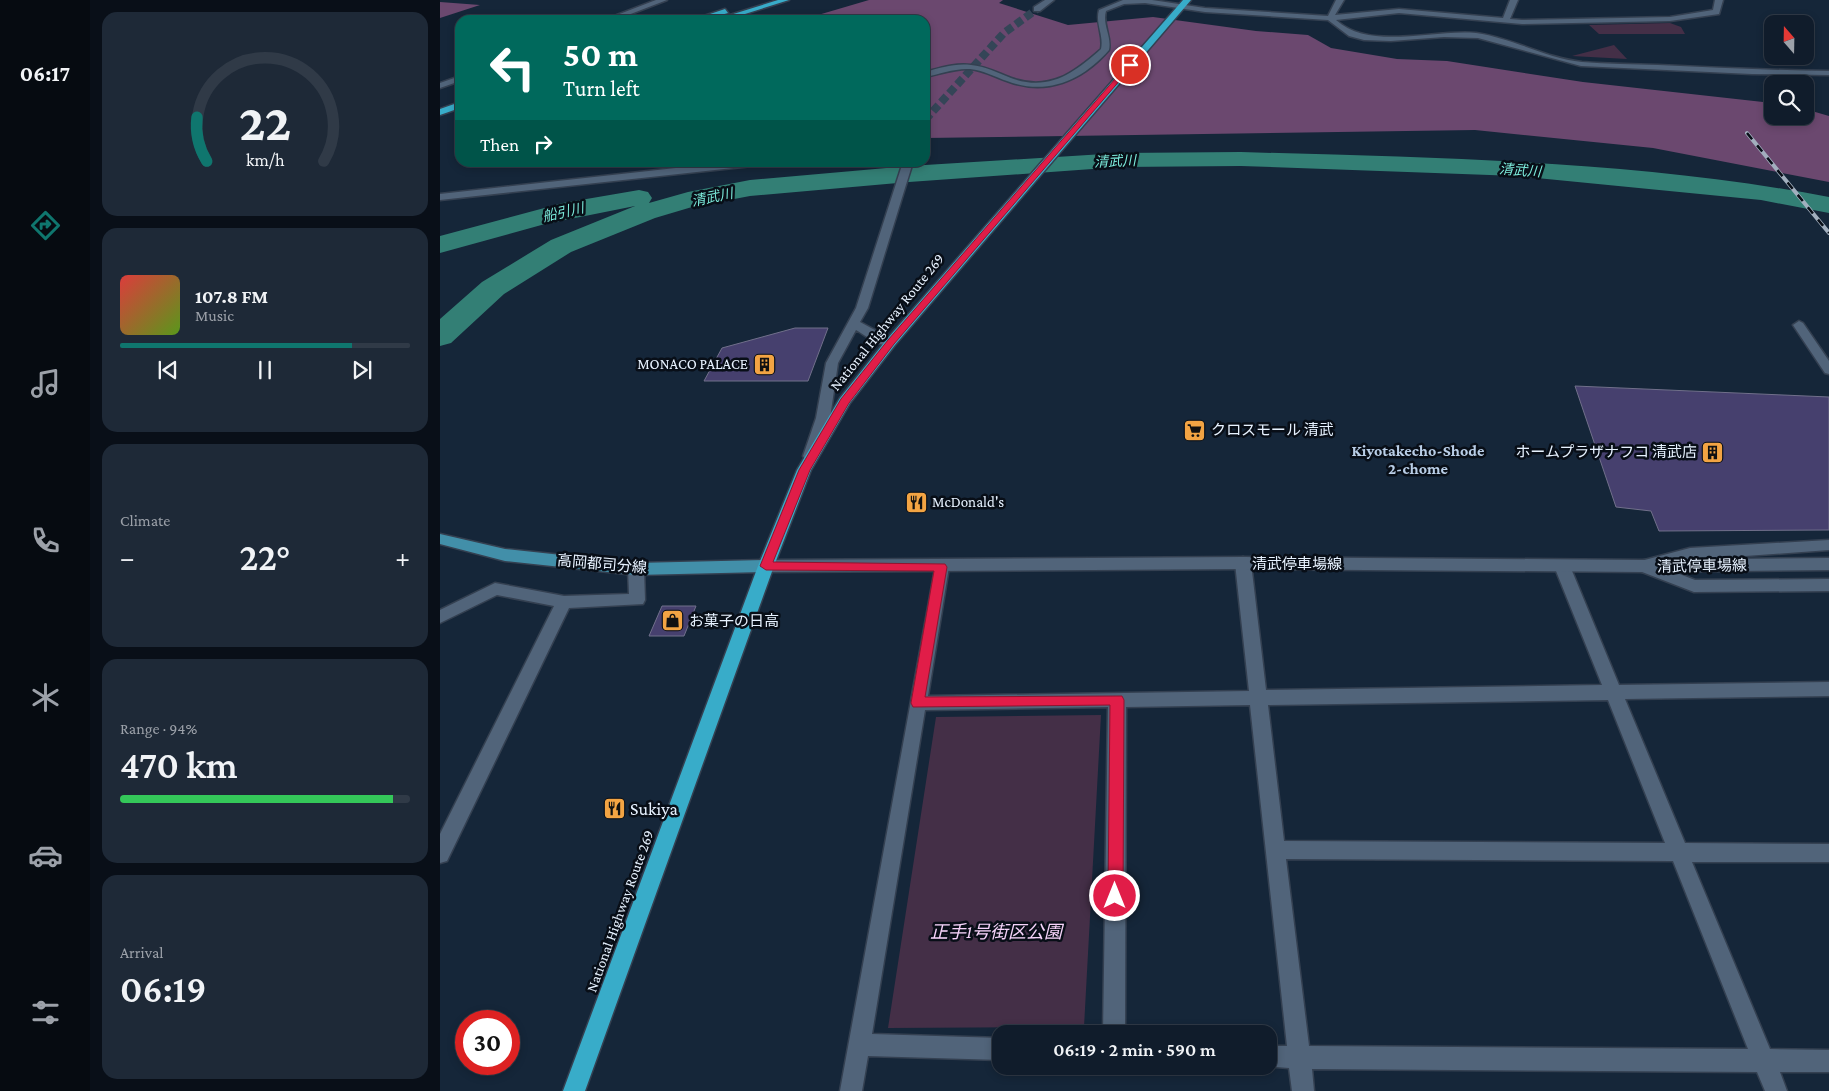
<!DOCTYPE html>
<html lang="en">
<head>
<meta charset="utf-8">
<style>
	body { margin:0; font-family:"Crimson Pro","Noto Sans JP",serif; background:#1e2937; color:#f1f3f6; height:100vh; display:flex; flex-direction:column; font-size:19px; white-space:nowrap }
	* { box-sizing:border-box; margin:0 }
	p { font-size:16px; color:#9ca1a9 }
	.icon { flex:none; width:28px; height:28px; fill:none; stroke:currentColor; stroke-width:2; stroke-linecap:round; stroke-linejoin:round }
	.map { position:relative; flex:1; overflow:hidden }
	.drawer { display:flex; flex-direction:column; gap:12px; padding:12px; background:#090f18; width:350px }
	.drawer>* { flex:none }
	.guide { position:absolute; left:15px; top:15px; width:475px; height:152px; border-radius:15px; box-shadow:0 2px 8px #0003,0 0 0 1px #303a47; background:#00695c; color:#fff; overflow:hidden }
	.needle { width:32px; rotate:340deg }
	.fabs { position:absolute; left:1324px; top:15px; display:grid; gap:10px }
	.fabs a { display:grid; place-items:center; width:50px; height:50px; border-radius:10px; background:#101c2b; box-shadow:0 2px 8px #0003,0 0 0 1px #303a47; font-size:25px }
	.speed { position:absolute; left:15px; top:1010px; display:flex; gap:10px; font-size:25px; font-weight:700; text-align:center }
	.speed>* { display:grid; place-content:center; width:65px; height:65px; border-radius:50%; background:#101c2b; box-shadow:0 2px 8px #0003,0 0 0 1px #303a47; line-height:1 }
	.speed .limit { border:8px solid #d22; background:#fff; color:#111 }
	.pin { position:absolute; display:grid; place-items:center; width:42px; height:42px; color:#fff; margin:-21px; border:2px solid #fff; border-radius:50%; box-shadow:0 1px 5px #0007 }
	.me { position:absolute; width:55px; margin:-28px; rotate:0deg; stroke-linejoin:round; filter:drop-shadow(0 0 4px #0008) }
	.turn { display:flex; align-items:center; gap:18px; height:105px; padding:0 25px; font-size:22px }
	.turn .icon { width:65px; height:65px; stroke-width:2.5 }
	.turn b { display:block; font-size:35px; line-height:42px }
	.then { display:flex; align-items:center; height:48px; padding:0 25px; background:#0003; gap:10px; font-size:19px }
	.big { font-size:38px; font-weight:600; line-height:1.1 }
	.drawer .widget { flex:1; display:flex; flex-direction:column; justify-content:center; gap:8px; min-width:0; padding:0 18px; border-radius:15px; background:#1e2937 }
	.drawer .dial { align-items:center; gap:0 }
	.dial svg { height:130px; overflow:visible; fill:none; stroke:#303a47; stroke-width:7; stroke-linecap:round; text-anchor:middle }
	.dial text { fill:#f1f3f6; stroke:none }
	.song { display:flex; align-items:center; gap:15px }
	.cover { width:60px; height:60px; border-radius:8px; background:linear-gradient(135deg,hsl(0 70% 55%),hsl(90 70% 35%)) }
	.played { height:5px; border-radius:2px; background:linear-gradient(90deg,#0f766e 80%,#303a47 80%) }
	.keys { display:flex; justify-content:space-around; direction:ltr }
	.heat { display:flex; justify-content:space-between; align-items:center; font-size:28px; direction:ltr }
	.charge { height:8px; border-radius:4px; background:linear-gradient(90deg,#34c759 94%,#303a47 0) }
	.trip { position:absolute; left:552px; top:1025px; width:285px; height:50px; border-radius:15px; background:#101c2b; box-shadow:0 2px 8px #0003,0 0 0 1px #303a47; font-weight:600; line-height:50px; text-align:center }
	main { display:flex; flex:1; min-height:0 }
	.menu { display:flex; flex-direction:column; width:90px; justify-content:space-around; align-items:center; background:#060b11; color:#9ca1a9 }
	.menu .icon { width:35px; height:35px }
	.menu .active { color:#0f766e }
	.menu b { font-size:22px; color:#f1f3f6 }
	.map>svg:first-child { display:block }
	.green { fill:#442f47 }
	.forest { fill:#6b486f }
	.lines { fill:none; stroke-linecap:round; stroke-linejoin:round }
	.river { fill:#337f75; fill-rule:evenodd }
	.building { fill:#46406e; stroke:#71708b }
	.secondary-tunnel { stroke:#344557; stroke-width:8; stroke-dasharray:8 4; stroke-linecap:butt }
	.street-casing { stroke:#344051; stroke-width:3 }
	.secondary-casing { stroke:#344051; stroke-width:3 }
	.primary-casing { stroke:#344051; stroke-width:3 }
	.highway-casing { stroke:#344051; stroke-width:3 }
	.street { fill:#51647a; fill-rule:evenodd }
	.secondary { fill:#51647a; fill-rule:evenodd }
	.primary { fill:#428fa9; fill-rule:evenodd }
	.highway { fill:#38acc9; fill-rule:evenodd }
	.rail-casing { stroke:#a2afbe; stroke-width:4 }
	.rail { stroke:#080e17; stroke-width:2.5; stroke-dasharray:8; stroke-linecap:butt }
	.route { fill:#e11d48; stroke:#92132f }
	.labels { text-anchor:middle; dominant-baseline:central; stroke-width:5; stroke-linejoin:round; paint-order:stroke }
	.far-water-label { font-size:14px; font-style:italic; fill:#7deddd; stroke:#080e17 }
	.street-label { font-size:15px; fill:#e7f2ff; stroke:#080e17 }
	.poi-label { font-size:15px; fill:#e7f2ff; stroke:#080e17; text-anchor:start }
	.neighbourhood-label { font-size:16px; font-weight:bold; fill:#b9cee7; stroke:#080e17 }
	.near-poi-label { font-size:18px; fill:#e7f2ff; stroke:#080e17; text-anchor:start }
	.near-park-label { font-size:18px; font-style:italic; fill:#f6d3fa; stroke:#080e17 }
</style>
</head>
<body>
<main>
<nav class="menu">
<b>06:17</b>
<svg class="icon active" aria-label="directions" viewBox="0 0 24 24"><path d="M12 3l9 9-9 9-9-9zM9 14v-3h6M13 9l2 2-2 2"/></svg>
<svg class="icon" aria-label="music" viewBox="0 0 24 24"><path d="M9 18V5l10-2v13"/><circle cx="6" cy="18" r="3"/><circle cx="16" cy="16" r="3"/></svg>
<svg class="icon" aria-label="phone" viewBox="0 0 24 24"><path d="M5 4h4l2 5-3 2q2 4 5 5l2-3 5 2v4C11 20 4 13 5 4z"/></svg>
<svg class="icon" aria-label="climate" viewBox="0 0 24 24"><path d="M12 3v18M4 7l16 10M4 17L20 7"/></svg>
<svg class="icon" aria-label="car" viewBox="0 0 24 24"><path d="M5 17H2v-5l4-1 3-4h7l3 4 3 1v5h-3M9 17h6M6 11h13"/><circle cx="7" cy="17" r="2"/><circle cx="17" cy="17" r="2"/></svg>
<svg class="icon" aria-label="filters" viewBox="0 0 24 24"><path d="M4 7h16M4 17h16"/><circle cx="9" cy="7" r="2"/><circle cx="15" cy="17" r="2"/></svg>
</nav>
<section class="drawer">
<div class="widget dial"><svg viewBox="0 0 100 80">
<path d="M14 69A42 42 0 1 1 86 69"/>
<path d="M14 69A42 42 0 0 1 8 42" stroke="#0f766e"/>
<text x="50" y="56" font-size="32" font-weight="700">22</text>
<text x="50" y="72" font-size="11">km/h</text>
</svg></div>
<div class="widget">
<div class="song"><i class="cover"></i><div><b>107.8 FM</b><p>Music</p></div></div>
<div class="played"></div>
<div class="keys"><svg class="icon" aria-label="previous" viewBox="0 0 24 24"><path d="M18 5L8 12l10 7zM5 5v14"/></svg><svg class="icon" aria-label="pause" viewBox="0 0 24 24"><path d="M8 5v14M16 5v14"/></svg><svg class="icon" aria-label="next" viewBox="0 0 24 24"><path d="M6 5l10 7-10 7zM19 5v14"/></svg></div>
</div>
<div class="widget"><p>Climate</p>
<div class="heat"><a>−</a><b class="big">22°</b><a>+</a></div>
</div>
<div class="widget"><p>Range · 94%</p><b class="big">470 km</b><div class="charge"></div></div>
<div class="widget"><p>Arrival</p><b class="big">06:19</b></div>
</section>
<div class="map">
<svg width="1389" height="1091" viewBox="0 0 1389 1091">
	<rect width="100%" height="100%" fill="#152639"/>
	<path class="green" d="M 1230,23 L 1241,27 L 1245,34 L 1159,34 L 1149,25 Z
		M 1174,45 L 1187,59 L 1132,56 Z
		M 661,715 L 644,1027 L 448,1028 L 496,717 Z"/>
	<path class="forest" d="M 429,0 L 563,0 L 559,3 L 628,25 L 713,17 L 816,31 L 868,35 L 891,48 L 957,59 L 1007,61 L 1143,82 L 1332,103 L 1332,116 L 1365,116 L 1365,109 L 1389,116 L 1389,182 L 1213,148 L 1035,130 L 485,138 L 485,20 L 361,20 Z
		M 0,2 L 40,5 L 0,18 Z"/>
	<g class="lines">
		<path class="river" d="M 801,152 C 997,158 1195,160 1389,197 L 1389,213 L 1321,200 L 1077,176 L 801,166 L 680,167 L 469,182 L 310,196 L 252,207 L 215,218 L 131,252 L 64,294 L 11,343 L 0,346 L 0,319 L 42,282 L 111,240 L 195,206 L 105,224 L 0,253 L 0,236 L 123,203 L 199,190 L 208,192 L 212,198 L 209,203 L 248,192 L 310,180 L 469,166 L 680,153 Z"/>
	</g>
	<path class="building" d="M 355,328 L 388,328 L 368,381 L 264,381 L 282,348 Z
		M 1135,386 L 1389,397 L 1389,530 L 1219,531 L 1211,511 L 1176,507 Z
		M 222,606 L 256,606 L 244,636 L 209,636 Z"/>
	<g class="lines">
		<path class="secondary-tunnel" d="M 485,120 L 564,33 L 597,9"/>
		<defs>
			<path id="street" d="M 216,0 L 227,0 L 175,20 L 164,20 Z
				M 683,0 L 712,0 L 765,8 L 888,16 L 896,0 L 904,0 L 895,15 L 959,9 L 1063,18 L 1070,0 L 1078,0 L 1070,19 L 1082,20 L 1230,17 L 1273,10 L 1275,0 L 1283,0 L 1279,14 L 1230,21 L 1082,24 L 959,13 L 896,20 C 930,51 992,29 1036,33 C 1072,38 1106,58 1142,62 C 1167,64 1193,64 1218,65 C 1275,68 1332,70 1389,71 L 1389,75 L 1312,74 L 1141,66 L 1038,38 L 1004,37 L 951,41 L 924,40 L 909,36 L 888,20 L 765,12 L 705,3 L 684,4 L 666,11 C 662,25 672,36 669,50 C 642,81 606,96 567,81 C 555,77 543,70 530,69 C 515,68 500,74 485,77 L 485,72 C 500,68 515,63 531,65 C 545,66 558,73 571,78 C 609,92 634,73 661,49 C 664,35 655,24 659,10 Z
				M 20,76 L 20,81 L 0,88 L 0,83 Z
				M 290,162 L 325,162 L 321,165 L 0,200 L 0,194 Z
				M 463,162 L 473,162 L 428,308 L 420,322 L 457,342 C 446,353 427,336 416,330 L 398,363 L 390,418 L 377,456 L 375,459 L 365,459 L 363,456 L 376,418 L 386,363 L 416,308 Z
				M 1359,321 L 1363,323 L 1389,361 L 1389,374 L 1385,373 L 1353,325 Z
				M 1389,540 L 1389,550 L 1250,560 L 1221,567 L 1255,580 L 1389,579 L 1389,591 L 1254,592 L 1197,570 L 1194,566 L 1197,562 L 1250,548 Z
				M 803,557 L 808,559 L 811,563 L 826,690 L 1162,685 L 1114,566 L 1117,562 L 1127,562 L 1130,566 L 1179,685 L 1389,682 L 1389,696 L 1185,699 L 1245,843 L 1389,844 L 1389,862 L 1252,862 L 1330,1049 L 1389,1050 L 1389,1072 L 1340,1072 L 1347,1091 L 1325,1091 L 1317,1072 L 872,1069 L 874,1091 L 852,1091 L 849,1068 L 824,1066 L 829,1066 L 829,1046 L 847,1046 L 810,705 L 686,707 L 685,1034 L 663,1034 L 668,707 L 485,710 L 432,1034 L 561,1038 L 561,1060 L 428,1056 L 422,1091 L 400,1091 L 496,563 L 506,563 L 509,567 L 488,696 L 809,691 L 795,563 L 798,559 ZM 1168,700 L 1225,843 L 844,841 L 828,705 ZM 846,859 L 1233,861 L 1308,1049 L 869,1046 Z
				M 196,563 L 201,565 L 204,569 L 205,600 L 203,604 L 129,608 L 7,861 L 0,863 L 0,834 L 114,606 L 57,595 L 0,623 L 0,610 L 55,583 L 124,596 L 189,594 L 188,569 L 191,565 Z"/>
			<path id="secondary" d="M 605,0 L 614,0 L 600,11 L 594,11 L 594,7 Z
				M 803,557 L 1202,560 L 1389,558 L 1389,570 L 1202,572 L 803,569 L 326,572 L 321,570 L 318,566 L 321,562 L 326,560 Z"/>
			<path id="primary" d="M 0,534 L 65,549 L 196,563 L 326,560 L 331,562 L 334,566 L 331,570 L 326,572 L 196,575 L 65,561 L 0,544 Z"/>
			<path id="highway" d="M 338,0 L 349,0 L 286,20 L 274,20 Z
				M 743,0 L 751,0 L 455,345 L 410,403 L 371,470 L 334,566 L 145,1091 L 123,1091 L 318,566 L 357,470 L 400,398 L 447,339 Z
				M 285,9 L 288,13 L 264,20 L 252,20 Z
				M 20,102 L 20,108 L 0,115 L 0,109 Z"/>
		</defs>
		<use href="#street" class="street-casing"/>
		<use href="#secondary" class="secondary-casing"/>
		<use href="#primary" class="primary-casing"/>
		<use href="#highway" class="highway-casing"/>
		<use href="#street" class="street"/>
		<use href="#secondary" class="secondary"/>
		<use href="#primary" class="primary"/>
		<use href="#highway" class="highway"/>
		<defs>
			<path id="rail" d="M 1307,133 L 1389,233"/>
		</defs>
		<use href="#rail" class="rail-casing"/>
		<use href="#rail" class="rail"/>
	</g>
	<path class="route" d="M 688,64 L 693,65 L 454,344 L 409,403 L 370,470 L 333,562 L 505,564 L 507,567 L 485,697 L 682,696 L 684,700 L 683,896 L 681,902 L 675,904 L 670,902 L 668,896 L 670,705 L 473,707 L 471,703 L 494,571 L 326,570 L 320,566 L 359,470 L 401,399 L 448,340 Z"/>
	<defs>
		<symbol id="building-square" viewBox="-11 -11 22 22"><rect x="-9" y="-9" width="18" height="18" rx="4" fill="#f3a443" stroke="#080e17"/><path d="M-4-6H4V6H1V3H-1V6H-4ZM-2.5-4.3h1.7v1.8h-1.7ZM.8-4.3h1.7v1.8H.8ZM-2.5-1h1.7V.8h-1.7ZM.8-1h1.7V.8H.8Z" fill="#111"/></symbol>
		<symbol id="supermarket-square" viewBox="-11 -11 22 22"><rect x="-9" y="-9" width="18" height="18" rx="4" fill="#f3a443" stroke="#080e17"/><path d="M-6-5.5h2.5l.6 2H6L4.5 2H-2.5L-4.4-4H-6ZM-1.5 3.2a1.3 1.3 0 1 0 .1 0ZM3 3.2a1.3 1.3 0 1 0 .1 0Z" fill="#111"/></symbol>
		<symbol id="restaurant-square" viewBox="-11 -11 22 22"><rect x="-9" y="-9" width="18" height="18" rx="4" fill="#f3a443" stroke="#080e17"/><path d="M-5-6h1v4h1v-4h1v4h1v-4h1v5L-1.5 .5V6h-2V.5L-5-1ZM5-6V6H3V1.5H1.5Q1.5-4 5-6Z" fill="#111"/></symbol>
		<symbol id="shop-square" viewBox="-11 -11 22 22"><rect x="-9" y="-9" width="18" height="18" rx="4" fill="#f3a443" stroke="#080e17"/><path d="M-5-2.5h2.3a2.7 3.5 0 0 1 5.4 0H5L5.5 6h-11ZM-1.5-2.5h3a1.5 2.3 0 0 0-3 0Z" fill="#111"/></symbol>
	</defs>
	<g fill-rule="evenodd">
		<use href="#building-square" x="312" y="352" width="25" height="25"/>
		<use href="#supermarket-square" x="742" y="418" width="25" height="25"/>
		<use href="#building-square" x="1260" y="440" width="25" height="25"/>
		<use href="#restaurant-square" x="464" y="490" width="25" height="25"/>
		<use href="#shop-square" x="220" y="608" width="25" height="25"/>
		<use href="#restaurant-square" x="162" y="796" width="25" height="25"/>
	</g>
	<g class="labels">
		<g class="far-water-label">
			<text transform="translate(675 161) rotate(-3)">清武川</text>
			<text transform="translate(1080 170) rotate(4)">清武川</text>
			<text transform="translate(272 197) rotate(-12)">清武川</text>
			<text transform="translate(123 212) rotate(-13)">船引川</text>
		</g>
		<g class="street-label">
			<text transform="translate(447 322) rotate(-51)">National Highway Route 269</text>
			<text transform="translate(162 564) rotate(5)">高岡都司分線</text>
			<text x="857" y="564">清武停車場線</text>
			<text transform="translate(1262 566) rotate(-1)">清武停車場線</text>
			<text transform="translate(180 911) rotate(-70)">National Highway Route 269</text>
		</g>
		<g class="poi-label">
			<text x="308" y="364" text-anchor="end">MONACO PALACE</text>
			<text x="771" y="430">クロスモール 清武</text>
			<text x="1257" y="452" text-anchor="end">ホームプラザナフコ 清武店</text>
			<text x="492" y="502">McDonald's</text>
			<text x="249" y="621">お菓子の日高</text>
		</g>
		<g class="neighbourhood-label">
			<text x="978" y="450">Kiyotakecho-Shode<tspan x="978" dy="18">2-chome</tspan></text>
		</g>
		<g class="near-poi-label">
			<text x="190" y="809">Sukiya</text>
		</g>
		<g class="near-park-label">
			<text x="556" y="932">正手1号街区公園</text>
		</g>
	</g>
</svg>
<div class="fabs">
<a><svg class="needle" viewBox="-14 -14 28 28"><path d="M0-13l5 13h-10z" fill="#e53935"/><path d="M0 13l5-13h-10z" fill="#9ca1a9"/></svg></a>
<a><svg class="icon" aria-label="search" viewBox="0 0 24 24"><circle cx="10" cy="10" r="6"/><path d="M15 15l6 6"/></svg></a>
</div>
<div class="speed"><div class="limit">30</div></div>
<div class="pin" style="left:690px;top:65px;background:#d93025"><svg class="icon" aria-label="arrive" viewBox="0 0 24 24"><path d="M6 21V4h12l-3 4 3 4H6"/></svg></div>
<svg class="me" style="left:675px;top:896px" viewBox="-20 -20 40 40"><circle r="17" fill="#e11d48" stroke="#fff" stroke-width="3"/><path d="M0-11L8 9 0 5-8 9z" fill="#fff"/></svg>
<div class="trip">06:19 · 2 min · 590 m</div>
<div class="guide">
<div class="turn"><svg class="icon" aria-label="left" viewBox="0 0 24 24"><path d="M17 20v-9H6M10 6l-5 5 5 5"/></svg><div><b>50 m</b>Turn left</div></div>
<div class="then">Then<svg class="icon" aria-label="right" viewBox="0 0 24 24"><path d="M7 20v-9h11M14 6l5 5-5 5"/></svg></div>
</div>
</div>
</main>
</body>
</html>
